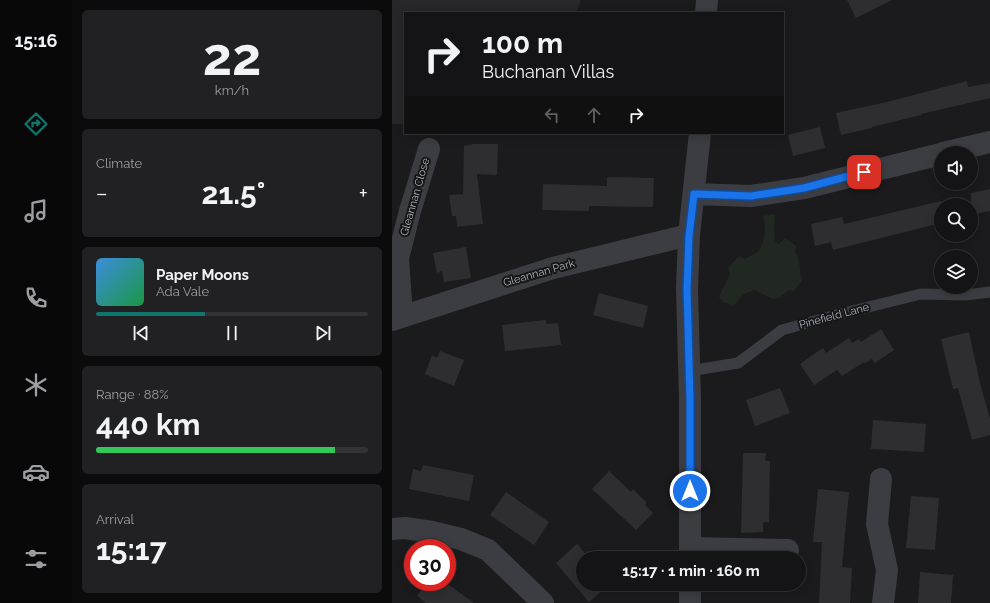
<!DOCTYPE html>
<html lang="en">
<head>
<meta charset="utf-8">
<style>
	body { margin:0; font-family:Raleway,sans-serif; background:#212123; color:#f1f3f6; height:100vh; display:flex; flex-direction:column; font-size:15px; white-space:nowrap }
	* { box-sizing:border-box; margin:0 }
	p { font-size:13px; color:#9d9ea1 }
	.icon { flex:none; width:22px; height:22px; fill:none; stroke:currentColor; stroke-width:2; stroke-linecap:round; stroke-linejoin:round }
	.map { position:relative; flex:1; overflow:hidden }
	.panel { display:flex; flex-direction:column; gap:10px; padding:10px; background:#0b0b0c; width:320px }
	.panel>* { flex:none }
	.banner { position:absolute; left:12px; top:12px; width:380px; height:122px; border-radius:0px; box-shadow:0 2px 10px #0003,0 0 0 1px #333335; background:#141416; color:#f1f3f6; overflow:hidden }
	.buttons { position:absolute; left:542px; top:146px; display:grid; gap:8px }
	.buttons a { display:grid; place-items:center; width:44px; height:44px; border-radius:50%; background:#141416; box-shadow:0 2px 10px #0003,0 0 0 1px #333335; font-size:20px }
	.speed { position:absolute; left:12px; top:539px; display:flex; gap:8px; font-size:20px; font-weight:700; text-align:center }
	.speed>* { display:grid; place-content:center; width:52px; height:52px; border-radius:50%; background:#141416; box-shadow:0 2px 10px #0003,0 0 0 1px #333335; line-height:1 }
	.speed .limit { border:6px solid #d22; background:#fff; color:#111 }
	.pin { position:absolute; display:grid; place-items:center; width:34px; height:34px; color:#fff; margin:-17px; border-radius:8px; box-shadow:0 2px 6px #0006 }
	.me { position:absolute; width:44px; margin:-22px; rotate:0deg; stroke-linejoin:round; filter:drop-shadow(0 0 3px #0008) }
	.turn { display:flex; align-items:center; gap:14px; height:84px; padding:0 12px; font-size:18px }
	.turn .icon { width:52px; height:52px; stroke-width:2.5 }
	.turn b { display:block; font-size:28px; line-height:34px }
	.lanes { display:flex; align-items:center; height:38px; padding:0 12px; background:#0003; justify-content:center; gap:20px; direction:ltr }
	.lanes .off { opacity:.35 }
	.big { font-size:30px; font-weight:700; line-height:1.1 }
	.panel .tile { flex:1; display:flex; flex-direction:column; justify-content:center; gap:6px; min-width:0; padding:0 14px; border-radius:6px; background:#212123 }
	.panel .dial { align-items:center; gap:0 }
	.dial b { font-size:52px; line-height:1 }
	.song { display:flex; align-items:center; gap:12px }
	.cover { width:48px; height:48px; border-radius:6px; background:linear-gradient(135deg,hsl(210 70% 55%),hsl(140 70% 35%)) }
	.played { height:4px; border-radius:2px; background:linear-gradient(90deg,#0f766e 40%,#333335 40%) }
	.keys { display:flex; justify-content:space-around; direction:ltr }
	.heat { display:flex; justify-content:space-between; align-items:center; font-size:22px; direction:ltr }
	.charge { height:6px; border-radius:3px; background:linear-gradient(90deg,#34c759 88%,#333335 0) }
	.trip { position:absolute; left:184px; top:551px; width:230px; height:40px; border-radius:20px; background:#141416; box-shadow:0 2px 10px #0003,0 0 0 1px #333335; font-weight:700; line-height:40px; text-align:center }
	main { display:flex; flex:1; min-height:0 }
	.tabs { display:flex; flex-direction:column; width:72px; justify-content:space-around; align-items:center; background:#080809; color:#9d9ea1 }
	.tabs .icon { width:28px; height:28px }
	.tabs .active { color:#0f766e }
	.tabs b { font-size:18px; color:#f1f3f6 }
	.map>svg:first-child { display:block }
	.built { fill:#27272a }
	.green { fill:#212822 }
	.building { fill:#2e2e31 }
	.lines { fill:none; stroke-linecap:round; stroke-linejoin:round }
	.lane { stroke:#3c3d42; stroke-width:11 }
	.street { stroke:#3c3d42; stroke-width:22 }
	.route-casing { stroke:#114b97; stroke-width:10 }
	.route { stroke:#1a73e8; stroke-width:7 }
	.labels { text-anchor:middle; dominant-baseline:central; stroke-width:4; stroke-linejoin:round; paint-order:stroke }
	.street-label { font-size:11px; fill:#aeb2bc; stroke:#161618 }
</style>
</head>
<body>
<main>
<nav class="tabs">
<b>15:16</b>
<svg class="icon active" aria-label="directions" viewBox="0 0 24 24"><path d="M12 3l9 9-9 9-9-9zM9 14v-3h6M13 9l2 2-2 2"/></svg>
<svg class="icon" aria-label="music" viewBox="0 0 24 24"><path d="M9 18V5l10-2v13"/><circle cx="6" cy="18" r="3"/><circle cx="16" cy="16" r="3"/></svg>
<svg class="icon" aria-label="phone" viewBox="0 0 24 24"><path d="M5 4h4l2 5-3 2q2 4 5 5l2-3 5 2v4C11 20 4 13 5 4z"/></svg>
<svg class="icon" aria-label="climate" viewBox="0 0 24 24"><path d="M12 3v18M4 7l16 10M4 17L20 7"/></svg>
<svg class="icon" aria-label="car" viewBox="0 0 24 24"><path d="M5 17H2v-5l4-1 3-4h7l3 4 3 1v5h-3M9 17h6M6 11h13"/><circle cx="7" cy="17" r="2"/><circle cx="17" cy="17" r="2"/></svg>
<svg class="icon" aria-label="filters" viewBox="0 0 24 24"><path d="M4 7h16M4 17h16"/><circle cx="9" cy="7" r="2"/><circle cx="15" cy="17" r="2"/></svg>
</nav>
<section class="panel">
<div class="tile dial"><b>22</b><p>km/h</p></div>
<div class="tile"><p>Climate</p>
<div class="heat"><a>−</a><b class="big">21.5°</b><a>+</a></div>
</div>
<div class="tile">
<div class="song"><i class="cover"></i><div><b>Paper Moons</b><p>Ada Vale</p></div></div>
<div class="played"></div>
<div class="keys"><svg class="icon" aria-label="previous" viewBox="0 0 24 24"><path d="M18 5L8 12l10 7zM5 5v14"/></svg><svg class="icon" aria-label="pause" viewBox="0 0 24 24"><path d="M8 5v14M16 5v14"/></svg><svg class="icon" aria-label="next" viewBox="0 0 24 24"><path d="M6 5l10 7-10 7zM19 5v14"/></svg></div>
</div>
<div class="tile"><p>Range · 88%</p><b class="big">440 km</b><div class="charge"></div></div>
<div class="tile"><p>Arrival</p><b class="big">15:17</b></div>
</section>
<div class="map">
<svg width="598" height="603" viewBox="0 0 598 603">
	<rect width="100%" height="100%" fill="#1b1b1d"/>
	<path class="built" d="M 0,0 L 189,0 L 184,13 L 13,13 L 13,124 L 0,124 Z"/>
	<path class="green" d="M 383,214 L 382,229 L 383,241 L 387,244 L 393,238 L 404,246 L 403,253 L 406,257 L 408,268 L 408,274 L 411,279 L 402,291 L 397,290 L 387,298 L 381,299 L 362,290 L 352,294 L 342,305 L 332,303 L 327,297 L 338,274 L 336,268 L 347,256 L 353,259 C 357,256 364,254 367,250 C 374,240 374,227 371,216 Z"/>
	<path class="building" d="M 455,0 L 500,0 L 464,18 Z
		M 575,81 L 576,87 L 598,83 L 598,98 L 529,114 L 529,115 L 480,127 L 480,128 L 449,135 L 444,113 L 495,102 Z
		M 428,127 L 433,148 L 401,156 L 396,135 Z
		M 81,144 L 106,144 L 105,175 L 85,174 L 91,224 L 65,227 L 64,216 L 60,216 L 57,195 L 71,194 L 72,146 Z
		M 215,177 L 262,178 L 261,207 L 197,206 L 197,211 L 150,210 L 151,184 L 215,186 Z
		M 598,189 L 598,211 L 579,215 L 579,193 Z
		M 549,201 L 549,223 L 441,250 L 439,242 L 423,246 L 419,224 L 450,217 L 452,224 Z
		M 74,247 L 79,278 L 52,282 L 50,271 L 45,273 L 41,253 Z
		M 207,293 L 256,306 L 251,328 L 201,315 Z
		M 154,320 L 154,324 L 166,323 L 169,345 L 113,351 L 110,325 Z
		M 489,329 L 502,350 L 483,363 L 480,359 L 473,363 L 472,362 L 450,376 L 445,370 L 422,385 L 408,364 L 431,348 L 434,353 L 457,338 L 460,343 L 467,339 L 469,342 Z
		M 577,332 L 588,383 L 598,419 L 598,435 L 580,440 L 566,388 L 561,389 L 549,339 Z
		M 48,351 L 72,360 L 62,386 L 33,374 L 40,355 L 45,358 Z
		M 388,388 L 398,413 L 363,426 L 354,400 Z
		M 481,420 L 534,424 L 532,452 L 479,449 Z
		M 351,453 L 374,453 L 373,461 L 378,461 L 377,522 L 371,522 L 371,532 L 349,533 Z
		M 31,465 L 82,475 L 77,501 L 17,489 L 21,469 L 29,471 Z
		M 217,471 L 239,492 L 241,489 L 255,503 L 253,505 L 261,513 L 244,530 L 200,489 Z
		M 426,489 L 457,492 L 450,567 L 460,568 L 458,603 L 427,603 L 430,542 L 421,542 Z
		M 114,492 L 157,522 L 142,545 L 98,515 Z
		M 519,496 L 547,498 L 543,550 L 514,548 Z
		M 185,544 L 197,558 L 191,558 L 191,584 L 218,584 L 197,602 L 164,563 Z
		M 528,572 L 561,575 L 559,603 L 526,603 Z
		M 35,582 L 53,582 L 82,603 L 34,603 L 25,596 Z"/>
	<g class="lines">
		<path class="lane" d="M 297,371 L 346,363 L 390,330 L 448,314 L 529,294 L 574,295 L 598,292"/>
		<path class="street" d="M 314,13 L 315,0
			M 551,153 L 598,142
			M 302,194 L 359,196 L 412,188 L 549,154
			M 10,316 L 6,258 L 18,211 L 37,149
			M 0,320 L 161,268 L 297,235
			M 489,479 L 485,524 L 495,570 L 491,603
			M 0,529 L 13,528 L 40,532 L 69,539 L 96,550 L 151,603
			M 298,548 L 396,550
			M 298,558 L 298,399 L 295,289 L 297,235 L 308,133
			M 298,584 L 298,603"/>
	</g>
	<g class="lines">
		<defs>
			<path id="route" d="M 298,491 L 298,399 L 295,289 L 297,236 L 302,194 L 359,196 L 412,188 L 472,172"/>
		</defs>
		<use href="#route" class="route-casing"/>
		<use href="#route" class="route"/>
	</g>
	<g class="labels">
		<g class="street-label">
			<text transform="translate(23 197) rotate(-74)">Gleannan Close</text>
			<text transform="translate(147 273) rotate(-16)">Gleannan Park</text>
			<text transform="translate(442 316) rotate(-15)">Pinefield Lane</text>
		</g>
	</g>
</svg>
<div class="buttons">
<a><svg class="icon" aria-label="sound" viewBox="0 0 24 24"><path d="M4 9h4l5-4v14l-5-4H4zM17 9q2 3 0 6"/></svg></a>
<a><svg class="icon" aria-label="search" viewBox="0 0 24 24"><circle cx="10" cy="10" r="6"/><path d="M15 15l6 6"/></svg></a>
<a><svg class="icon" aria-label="layers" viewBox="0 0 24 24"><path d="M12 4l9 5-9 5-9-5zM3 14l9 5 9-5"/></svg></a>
</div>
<div class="speed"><div class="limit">30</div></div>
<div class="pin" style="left:472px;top:172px;background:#d93025"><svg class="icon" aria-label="arrive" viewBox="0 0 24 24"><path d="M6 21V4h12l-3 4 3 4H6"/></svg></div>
<svg class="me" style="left:298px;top:491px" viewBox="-20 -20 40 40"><circle r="17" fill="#1a73e8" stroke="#fff" stroke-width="3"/><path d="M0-11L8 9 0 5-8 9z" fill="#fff"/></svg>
<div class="trip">15:17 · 1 min · 160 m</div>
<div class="banner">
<div class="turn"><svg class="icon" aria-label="right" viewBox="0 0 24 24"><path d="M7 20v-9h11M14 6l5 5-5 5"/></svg><div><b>100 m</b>Buchanan Villas</div></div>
<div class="lanes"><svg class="icon off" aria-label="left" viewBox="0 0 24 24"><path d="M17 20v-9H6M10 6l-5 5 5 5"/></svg><svg class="icon off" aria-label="ahead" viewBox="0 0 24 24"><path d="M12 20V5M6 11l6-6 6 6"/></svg><svg class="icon" aria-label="right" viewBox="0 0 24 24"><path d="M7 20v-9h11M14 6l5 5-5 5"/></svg></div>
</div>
</div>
</main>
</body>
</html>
